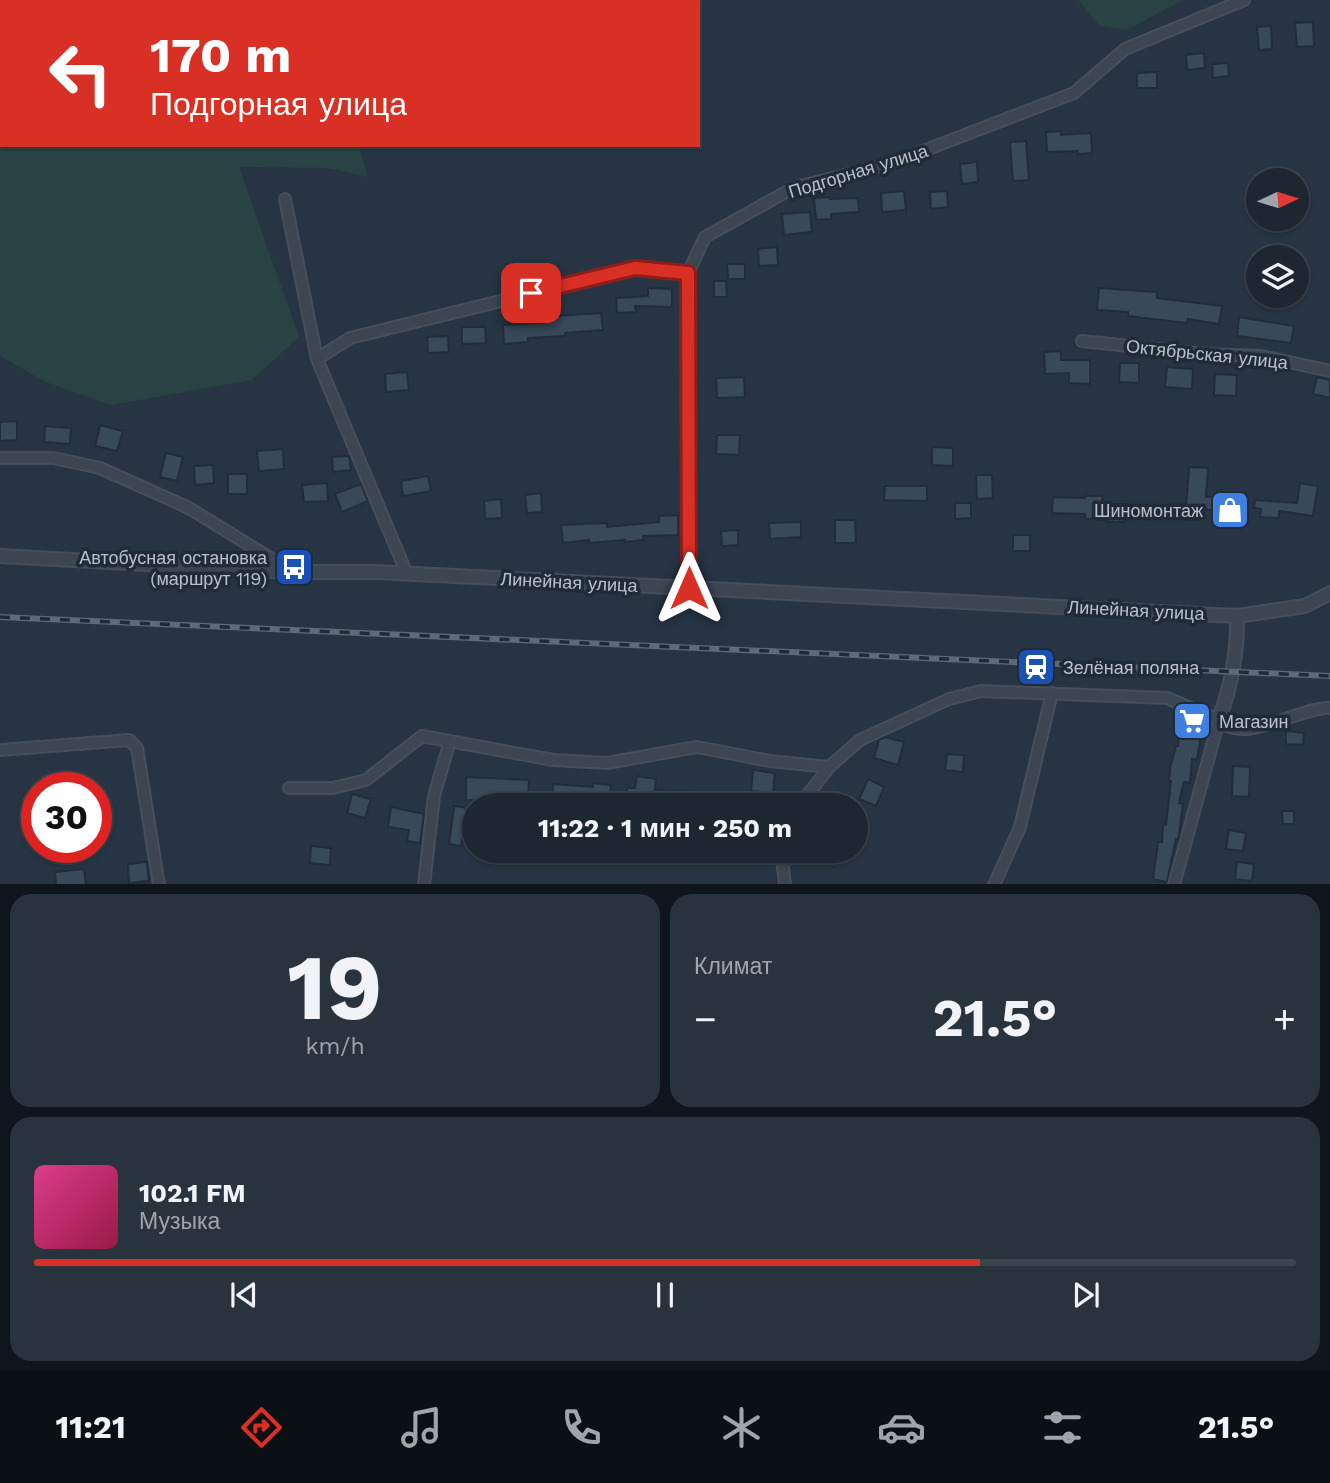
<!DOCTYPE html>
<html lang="ru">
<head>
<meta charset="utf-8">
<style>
	body { margin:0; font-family:"Work Sans",sans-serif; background:#29333e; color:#f1f3f6; height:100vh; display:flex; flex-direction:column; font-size:26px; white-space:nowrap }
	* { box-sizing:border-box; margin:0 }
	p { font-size:23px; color:#a0a5ac }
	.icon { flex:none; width:38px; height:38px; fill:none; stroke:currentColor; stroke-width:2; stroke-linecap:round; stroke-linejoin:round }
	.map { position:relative; height:884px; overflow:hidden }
	.details { display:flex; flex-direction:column; gap:10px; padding:10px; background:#0f151c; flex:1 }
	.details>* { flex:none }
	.guide { position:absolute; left:0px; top:0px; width:700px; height:147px; box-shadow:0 2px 5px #0004,0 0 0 2px #3a444d; background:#d93025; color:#fff; overflow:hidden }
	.needle { width:46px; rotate:86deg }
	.buttons { position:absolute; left:1246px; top:168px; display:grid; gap:14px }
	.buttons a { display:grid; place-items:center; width:63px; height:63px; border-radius:50%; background:#1c2732; box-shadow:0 2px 5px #0004,0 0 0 2px #3a444d; font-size:35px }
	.speed { position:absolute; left:21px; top:772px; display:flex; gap:14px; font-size:35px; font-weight:700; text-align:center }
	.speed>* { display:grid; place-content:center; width:91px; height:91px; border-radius:50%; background:#1c2732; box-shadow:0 2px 5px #0004,0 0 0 2px #3a444d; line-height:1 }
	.speed .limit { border:10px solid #d22; background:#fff; color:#111 }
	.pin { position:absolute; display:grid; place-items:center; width:60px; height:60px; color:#fff; margin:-30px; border-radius:14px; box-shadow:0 4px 10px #0006 }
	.me { position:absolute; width:77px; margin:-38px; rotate:0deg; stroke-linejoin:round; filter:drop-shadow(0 0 5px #0008) }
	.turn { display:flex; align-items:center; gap:24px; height:147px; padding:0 35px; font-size:32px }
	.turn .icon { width:91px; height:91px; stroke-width:2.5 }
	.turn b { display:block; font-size:49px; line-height:60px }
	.big { font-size:52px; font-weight:700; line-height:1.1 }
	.details .widget { flex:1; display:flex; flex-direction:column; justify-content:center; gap:10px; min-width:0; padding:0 24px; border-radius:21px; background:#29333e }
	.details .dial { align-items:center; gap:0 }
	.dial b { font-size:91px; line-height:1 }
	.song { display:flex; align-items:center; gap:21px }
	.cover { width:84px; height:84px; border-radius:10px; background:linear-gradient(135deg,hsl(330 70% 55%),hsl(340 70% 35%)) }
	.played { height:7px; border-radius:4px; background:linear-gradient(90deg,#d93025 75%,#3a444d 75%) }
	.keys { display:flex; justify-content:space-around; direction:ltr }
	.heat { display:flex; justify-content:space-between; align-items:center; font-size:38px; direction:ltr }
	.details .tiles { flex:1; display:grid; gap:10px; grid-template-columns:1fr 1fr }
	.widget:last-child { grid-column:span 2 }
	.trip { position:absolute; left:462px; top:793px; width:406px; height:70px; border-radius:35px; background:#1c2732; box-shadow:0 2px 5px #0004,0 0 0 2px #3a444d; font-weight:700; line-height:70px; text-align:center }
	.tab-bar { display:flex; height:112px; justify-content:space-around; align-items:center; background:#0b1014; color:#a0a5ac }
	.tab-bar .icon { width:49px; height:49px }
	.tab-bar .selected { color:#d93025 }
	.tab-bar b { font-size:32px; color:#f1f3f6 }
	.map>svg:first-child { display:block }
	.green { fill:#294244 }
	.building { fill:#384959; stroke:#212d3a; stroke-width:2 }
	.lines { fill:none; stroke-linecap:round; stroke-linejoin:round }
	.minor-casing { stroke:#454f5c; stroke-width:14 }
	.tertiary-casing { stroke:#454f5c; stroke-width:16 }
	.minor { stroke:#3b4652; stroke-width:10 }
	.tertiary { stroke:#3b4652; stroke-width:12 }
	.rail-casing { stroke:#5d6a79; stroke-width:6 }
	.rail { stroke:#1f2b38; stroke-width:3.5; stroke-dasharray:10; stroke-linecap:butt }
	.route-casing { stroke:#8d1f18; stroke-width:18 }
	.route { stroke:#d93025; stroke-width:12 }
	.labels { text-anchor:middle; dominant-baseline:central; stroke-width:7; stroke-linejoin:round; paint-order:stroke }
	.street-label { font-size:18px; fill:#b8c1cc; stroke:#1f2b38 }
	.poi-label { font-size:18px; fill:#b8c1cc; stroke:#1f2b38; text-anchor:end }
</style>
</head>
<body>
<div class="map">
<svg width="1330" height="885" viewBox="0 0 1330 885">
	<rect width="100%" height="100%" fill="#263443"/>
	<path class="green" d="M 0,0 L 328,0 L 2,2 L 2,145 L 359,145 L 368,177 L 328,168 L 239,167 L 299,337 L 252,380 L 111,405 L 46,382 L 0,356 Z
		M 1078,0 L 1183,0 L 1127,30 L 1100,26 Z"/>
	<path class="building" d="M 1313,22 L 1314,46 L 1297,47 L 1295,23 Z
		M 1271,26 L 1272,49 L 1259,50 L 1257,27 Z
		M 1204,53 L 1205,68 L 1187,70 L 1186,55 Z
		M 1228,63 L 1229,76 L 1213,78 L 1212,64 Z
		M 1157,72 L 1157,88 L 1137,88 L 1137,73 Z
		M 1061,131 L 1061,135 L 1091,133 L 1092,153 L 1078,154 L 1078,151 L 1047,152 L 1046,132 Z
		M 1026,141 L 1029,180 L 1013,181 L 1010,142 Z
		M 977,162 L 978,182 L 962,184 L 960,164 Z
		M 904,191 L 906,210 L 882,212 L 881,193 Z
		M 947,191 L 948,207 L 931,209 L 930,192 Z
		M 830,197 L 830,199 L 858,198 L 859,212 L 831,214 L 831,219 L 816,220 L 814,198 Z
		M 810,212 L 812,232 L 784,235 L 782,214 Z
		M 777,247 L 778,265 L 759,266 L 758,249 Z
		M 727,264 L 745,264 L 745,279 L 728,279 Z
		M 714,281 L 726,281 L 727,297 L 714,297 Z
		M 648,288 L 672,289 L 672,307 L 635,306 L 636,312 L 617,313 L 616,298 L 648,296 Z
		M 1099,288 L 1157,292 L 1157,298 L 1222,306 L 1219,324 L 1188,319 L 1187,323 L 1128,316 L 1128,312 L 1097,310 Z
		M 601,313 L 603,330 L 565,333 L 565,336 L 528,338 L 528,342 L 504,344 L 503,325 L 543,323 L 542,317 Z
		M 1239,317 L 1294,326 L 1291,343 L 1237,336 Z
		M 462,327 L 485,327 L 486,343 L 462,344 Z
		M 448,336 L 449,352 L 428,353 L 427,337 Z
		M 1061,351 L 1061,360 L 1090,360 L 1090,384 L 1069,383 L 1069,373 L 1045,374 L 1044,352 Z
		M 1120,363 L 1139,363 L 1139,383 L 1119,382 Z
		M 1167,367 L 1193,369 L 1192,389 L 1165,387 Z
		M 407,372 L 409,390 L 386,392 L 385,374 Z
		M 1215,374 L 1237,375 L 1236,396 L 1214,395 Z
		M 744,377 L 745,397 L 717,398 L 716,378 Z
		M 1317,377 L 1330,380 L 1330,398 L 1313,394 Z
		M 17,421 L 17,440 L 0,441 L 0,422 Z
		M 100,425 L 123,431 L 117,451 L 95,446 Z
		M 45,426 L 71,428 L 70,444 L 44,442 Z
		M 717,435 L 740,435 L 739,455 L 716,454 Z
		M 932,447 L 953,448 L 953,466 L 932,465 Z
		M 283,449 L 284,469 L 259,471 L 257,451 Z
		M 166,453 L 183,457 L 177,481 L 160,477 Z
		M 349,456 L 351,470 L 333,472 L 332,457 Z
		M 213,465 L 214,483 L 195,485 L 194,466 Z
		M 1189,467 L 1208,468 L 1206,497 L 1231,495 L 1233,512 L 1217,513 L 1217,510 L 1186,509 Z
		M 228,474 L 247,474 L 247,494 L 228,494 Z
		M 976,475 L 992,475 L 993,498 L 977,499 Z
		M 428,476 L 431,491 L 403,496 L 401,481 Z
		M 327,483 L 328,501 L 304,502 L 302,485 Z
		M 1300,483 L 1318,486 L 1313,516 L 1279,511 L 1279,518 L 1260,517 L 1261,509 L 1254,508 L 1255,500 L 1297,503 Z
		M 361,484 L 368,501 L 342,512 L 335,494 Z
		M 885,486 L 927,486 L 927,501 L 884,500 Z
		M 541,493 L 542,512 L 527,513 L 525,495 Z
		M 1085,496 L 1102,496 L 1103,504 L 1125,504 L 1125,522 L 1107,522 L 1107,518 L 1085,519 L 1085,514 L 1052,513 L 1053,497 L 1085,498 Z
		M 501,499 L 502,518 L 485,519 L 484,501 Z
		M 955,503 L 971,503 L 971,518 L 955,519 Z
		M 678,515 L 678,535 L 643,536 L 644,540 L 625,542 L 625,540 L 589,543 L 589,540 L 563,543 L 561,525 L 607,523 L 607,527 L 659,522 L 659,516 Z
		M 835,520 L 855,520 L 856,543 L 835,543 Z
		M 801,522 L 801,537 L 770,539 L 769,523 Z
		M 738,530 L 738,545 L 722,546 L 721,531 Z
		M 1013,535 L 1030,535 L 1030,551 L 1013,551 Z
		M 1182,713 L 1203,722 L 1197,760 L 1192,759 L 1190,783 L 1184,782 L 1179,803 L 1183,804 L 1179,835 L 1178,839 L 1176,839 L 1167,882 L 1153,879 L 1158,842 L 1162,842 L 1163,824 L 1166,825 L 1171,781 L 1169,781 L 1170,768 L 1176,746 L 1178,746 Z
		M 1286,731 L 1304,733 L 1303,745 L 1286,744 Z
		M 885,737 L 904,742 L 898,765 L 874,758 L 879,740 Z
		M 947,754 L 964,755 L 963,772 L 945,770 Z
		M 1233,766 L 1250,767 L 1249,797 L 1232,796 Z
		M 753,770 L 775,773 L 773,793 L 751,791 Z
		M 637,776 L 656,779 L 655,790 L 698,792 L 697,805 L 665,805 L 666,801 L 626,795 L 627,788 L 635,788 Z
		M 466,777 L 529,780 L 528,796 L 502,795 L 502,801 L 466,800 Z
		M 868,779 L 884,787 L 876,806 L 859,799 Z
		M 593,783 L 611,785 L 609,805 L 552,803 L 553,784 L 593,787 Z
		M 352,794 L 371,799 L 365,818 L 347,813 Z
		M 454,806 L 467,808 L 461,846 L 449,844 Z
		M 391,807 L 424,814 L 420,843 L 407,841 L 409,830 L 388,827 Z
		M 1282,811 L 1294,811 L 1294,824 L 1283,824 Z
		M 1229,830 L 1246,833 L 1243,851 L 1226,849 Z
		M 311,846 L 331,848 L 330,865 L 310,863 Z
		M 147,862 L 149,881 L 129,883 L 128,864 Z
		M 1237,862 L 1254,864 L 1252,881 L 1235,879 Z
		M 84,869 L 86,885 L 56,885 L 55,872 Z"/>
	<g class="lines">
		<defs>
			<path id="minor" d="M 285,199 L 317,359 L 407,574
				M 1082,341 L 1204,354 L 1261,356 L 1330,371
				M 317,359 L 350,338 L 635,268 L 688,273
				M 0,458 L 53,458 L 100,468 L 189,508 L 293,572
				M 689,588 L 688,273 L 705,237 L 793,188 L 889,164 L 1074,93 L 1125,49 L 1244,0
				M 0,750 L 129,740 L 137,748 L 159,885
				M 289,788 L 333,788 L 366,780 L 422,736 L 553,760 L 607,763 L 697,747 L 770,761 L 829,767
				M 800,805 L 829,767 L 860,740 L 949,699 L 981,691 L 1167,698 L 1219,720 C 1243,746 1299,707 1330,708
				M 781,850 L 785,885
				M 424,885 L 434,796 L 450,741
				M 994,885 L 1020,827 L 1052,693
				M 1174,885 L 1219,720"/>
			<path id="tertiary" d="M 0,556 L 293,572 L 376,572 L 1237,616 L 1305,606 L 1330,593
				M 1219,720 C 1231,686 1238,652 1237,616"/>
		</defs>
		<use href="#minor" class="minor-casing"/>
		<use href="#tertiary" class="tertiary-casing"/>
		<use href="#minor" class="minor"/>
		<use href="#tertiary" class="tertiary"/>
		<defs>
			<path id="rail" d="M 0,617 L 1330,676"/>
		</defs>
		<use href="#rail" class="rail-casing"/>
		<use href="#rail" class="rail"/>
	</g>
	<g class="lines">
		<defs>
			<path id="route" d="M 531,293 L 635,268 L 688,273 L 689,588"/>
		</defs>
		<use href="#route" class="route-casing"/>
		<use href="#route" class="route"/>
	</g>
	<defs>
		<symbol id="shop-square" viewBox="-11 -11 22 22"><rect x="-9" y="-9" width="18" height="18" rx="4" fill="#3f7fe0" stroke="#1f2b38"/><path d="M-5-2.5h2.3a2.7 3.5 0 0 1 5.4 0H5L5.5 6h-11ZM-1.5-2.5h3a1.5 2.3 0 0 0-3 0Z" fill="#fff"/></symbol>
		<symbol id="bus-square" viewBox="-11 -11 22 22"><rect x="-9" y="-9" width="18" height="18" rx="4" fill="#1a4fb4" stroke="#1f2b38"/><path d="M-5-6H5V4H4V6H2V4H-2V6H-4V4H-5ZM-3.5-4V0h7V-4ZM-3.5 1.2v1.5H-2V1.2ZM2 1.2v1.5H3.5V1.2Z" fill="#fff"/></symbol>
		<symbol id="station-square" viewBox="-11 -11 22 22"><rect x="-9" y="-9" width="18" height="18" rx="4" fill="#1a4fb4" stroke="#1f2b38"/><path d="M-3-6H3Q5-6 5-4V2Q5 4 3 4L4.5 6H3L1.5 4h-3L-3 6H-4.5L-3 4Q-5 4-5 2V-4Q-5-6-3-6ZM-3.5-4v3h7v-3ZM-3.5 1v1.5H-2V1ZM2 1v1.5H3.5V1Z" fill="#fff"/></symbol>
		<symbol id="supermarket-square" viewBox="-11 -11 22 22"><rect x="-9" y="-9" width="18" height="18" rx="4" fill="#3f7fe0" stroke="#1f2b38"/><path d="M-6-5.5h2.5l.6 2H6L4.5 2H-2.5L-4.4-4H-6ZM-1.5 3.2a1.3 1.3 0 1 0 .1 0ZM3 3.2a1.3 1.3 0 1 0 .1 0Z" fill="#fff"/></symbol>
	</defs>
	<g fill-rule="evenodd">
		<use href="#shop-square" x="1208" y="488" width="44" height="44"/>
		<use href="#bus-square" x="272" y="545" width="44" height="44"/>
		<use href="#station-square" x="1014" y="645" width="44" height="44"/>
		<use href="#supermarket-square" x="1170" y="699" width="44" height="44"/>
	</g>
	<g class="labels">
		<g class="street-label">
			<text transform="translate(858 171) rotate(-17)">Подгорная улица</text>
			<text transform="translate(1207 354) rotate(6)">Октябрьская улица</text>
			<text transform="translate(569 582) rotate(3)">Линейная улица</text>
			<text transform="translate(1136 610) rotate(3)">Линейная улица</text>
		</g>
		<g class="poi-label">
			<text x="1203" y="510">Шиномонтаж</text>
			<text x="267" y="557">Автобусная остановка<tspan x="267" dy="21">(маршрут 119)</tspan></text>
			<text x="1063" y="667" text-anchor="start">Зелёная поляна</text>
			<text x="1219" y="721" text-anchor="start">Магазин</text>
		</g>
	</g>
</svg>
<div class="buttons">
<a><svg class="needle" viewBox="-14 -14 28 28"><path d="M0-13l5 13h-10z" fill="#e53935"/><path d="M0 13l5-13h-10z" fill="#a0a5ac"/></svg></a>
<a><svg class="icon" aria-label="layers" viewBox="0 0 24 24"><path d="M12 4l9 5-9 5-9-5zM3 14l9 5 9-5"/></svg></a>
</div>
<div class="speed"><div class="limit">30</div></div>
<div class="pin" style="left:531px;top:293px;background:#d93025"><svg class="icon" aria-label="arrive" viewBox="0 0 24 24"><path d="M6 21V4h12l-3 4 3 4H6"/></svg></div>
<svg class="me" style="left:689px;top:588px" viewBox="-20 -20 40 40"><path d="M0-17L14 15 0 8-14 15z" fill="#d93025" stroke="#fff" stroke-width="4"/></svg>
<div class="trip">11:22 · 1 мин · 250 m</div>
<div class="guide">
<div class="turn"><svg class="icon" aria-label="left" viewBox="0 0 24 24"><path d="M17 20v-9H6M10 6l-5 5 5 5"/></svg><div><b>170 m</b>Подгорная улица</div></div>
</div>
</div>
<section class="details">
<div class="tiles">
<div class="widget dial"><b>19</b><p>km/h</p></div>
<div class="widget"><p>Климат</p>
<div class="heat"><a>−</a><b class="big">21.5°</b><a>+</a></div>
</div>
<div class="widget">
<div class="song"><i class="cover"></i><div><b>102.1 FM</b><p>Музыка</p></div></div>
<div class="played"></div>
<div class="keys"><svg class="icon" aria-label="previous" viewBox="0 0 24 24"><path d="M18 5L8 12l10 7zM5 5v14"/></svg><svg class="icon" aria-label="pause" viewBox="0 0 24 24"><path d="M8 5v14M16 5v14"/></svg><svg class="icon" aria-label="next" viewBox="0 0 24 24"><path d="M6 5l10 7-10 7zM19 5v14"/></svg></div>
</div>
</div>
</section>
<nav class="tab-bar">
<b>11:21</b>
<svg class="icon selected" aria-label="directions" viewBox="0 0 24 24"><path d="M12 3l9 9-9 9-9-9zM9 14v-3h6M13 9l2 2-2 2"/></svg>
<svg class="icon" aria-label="music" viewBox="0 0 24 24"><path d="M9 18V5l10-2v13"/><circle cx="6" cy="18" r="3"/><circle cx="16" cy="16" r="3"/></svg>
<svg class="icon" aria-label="phone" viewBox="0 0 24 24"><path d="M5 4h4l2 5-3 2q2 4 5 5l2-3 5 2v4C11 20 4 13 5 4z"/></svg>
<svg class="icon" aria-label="climate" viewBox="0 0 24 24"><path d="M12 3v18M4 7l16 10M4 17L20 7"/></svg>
<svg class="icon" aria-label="car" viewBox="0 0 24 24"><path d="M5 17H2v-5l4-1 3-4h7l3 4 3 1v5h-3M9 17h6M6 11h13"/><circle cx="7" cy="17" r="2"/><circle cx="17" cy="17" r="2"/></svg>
<svg class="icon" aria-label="filters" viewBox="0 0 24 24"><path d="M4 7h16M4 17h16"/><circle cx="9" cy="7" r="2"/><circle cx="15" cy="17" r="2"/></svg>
<b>21.5°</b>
</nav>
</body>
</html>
